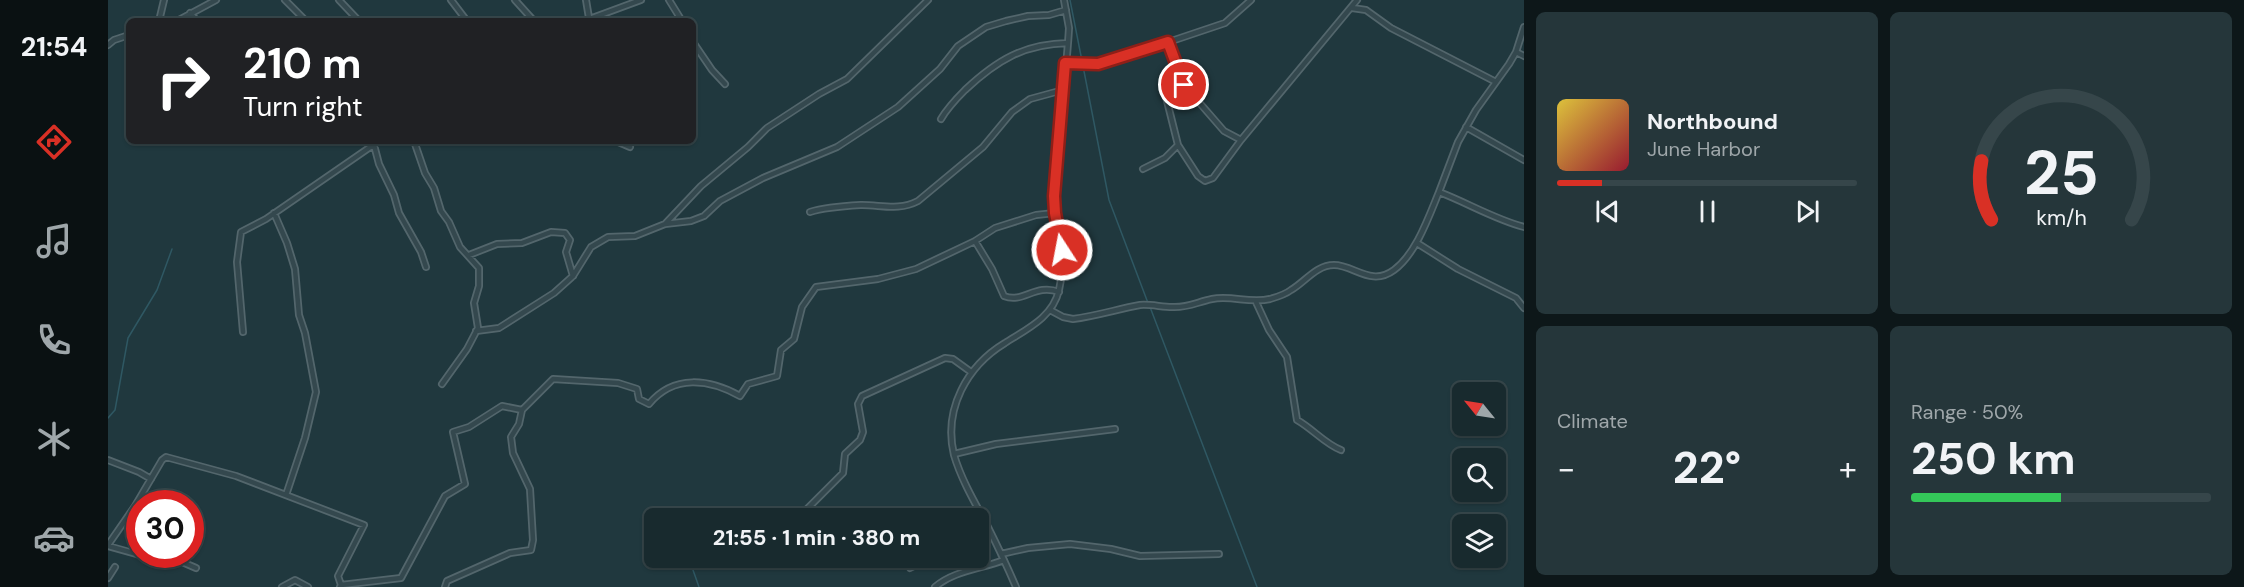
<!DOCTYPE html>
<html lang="en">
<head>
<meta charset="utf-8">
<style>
	body { margin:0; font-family:"DM Sans",sans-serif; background:#25363a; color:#f1f3f6; height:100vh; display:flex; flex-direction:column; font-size:22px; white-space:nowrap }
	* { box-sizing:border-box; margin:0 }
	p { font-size:20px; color:#9fa7aa }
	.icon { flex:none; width:33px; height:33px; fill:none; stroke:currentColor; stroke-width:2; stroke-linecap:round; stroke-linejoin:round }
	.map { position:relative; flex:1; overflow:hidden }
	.side { display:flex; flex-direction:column; gap:12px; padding:12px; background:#0d1719; width:720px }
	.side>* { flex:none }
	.banner { position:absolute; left:18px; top:18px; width:570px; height:126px; border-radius:9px; box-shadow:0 2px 4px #0004,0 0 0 2px #36464a; background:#202124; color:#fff; overflow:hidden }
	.needle { width:39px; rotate:300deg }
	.fabs { position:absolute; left:1344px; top:382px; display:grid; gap:12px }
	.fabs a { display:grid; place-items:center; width:54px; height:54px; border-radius:9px; background:#182a2e; box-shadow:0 2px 4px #0004,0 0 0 2px #36464a; font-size:30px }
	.speed { position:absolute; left:18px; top:490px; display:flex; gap:12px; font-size:30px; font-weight:700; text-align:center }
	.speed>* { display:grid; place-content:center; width:78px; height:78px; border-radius:50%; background:#182a2e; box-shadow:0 2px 4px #0004,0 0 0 2px #36464a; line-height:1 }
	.speed .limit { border:9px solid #d22; background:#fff; color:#111 }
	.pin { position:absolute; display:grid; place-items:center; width:51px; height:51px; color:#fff; margin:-26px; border:3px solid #fff; border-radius:50%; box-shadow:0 2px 6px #0007 }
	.me { position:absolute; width:66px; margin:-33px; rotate:349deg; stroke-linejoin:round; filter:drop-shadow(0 0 4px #0008) }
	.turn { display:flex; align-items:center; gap:21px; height:126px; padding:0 18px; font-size:27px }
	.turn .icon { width:78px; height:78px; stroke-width:2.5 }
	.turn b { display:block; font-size:42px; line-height:51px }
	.big { font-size:45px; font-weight:700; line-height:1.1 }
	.side .widget { flex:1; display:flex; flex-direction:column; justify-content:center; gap:9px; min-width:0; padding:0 21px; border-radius:9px; background:#25363a }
	.side .dial { align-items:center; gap:0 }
	.dial svg { height:156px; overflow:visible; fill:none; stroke:#36464a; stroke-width:7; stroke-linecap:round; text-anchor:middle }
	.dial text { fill:#f1f3f6; stroke:none }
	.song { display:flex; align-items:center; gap:18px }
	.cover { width:72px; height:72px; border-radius:9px; background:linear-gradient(135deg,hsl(50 70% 55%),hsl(350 70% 35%)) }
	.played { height:6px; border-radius:3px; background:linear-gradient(90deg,#d93025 15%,#36464a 15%) }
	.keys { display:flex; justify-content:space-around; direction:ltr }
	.heat { display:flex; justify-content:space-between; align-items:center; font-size:33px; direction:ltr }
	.charge { height:9px; border-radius:4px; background:linear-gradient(90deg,#34c759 50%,#36464a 0) }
	.side .tiles { flex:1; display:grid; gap:12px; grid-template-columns:repeat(2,1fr) }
	.trip { position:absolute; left:536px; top:508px; width:345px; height:60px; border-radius:9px; background:#182a2e; box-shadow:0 2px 4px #0004,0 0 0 2px #36464a; font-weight:700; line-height:60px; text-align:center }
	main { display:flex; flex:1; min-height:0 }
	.tabs { display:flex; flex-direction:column; width:108px; justify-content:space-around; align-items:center; background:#0a1112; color:#9fa7aa }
	.tabs .icon { width:42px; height:42px }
	.tabs .current { color:#d93025 }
	.tabs b { font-size:27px; color:#f1f3f6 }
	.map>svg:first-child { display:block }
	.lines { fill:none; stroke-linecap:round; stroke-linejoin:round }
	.stream { stroke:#2f5863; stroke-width:1.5 }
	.street-casing { stroke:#53666c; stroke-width:8 }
	.street { stroke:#34484e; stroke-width:4.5 }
	.route-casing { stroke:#8d1f18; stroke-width:15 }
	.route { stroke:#d93025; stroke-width:10 }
</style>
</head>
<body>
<main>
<nav class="tabs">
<b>21:54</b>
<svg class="icon current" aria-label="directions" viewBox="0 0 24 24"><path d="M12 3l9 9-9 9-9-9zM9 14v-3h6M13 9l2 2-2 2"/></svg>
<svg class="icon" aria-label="music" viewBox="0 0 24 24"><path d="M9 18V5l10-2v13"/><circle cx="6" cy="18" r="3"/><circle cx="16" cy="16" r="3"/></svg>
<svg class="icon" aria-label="phone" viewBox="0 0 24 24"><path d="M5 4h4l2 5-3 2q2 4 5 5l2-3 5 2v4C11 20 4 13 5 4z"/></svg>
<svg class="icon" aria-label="climate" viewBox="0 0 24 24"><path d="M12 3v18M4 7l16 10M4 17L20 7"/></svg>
<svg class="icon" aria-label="car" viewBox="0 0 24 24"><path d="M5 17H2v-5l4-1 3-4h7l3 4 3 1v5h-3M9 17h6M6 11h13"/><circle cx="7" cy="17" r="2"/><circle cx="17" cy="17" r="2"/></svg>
</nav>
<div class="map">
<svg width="1416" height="587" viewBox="0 0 1416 587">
	<rect width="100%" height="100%" fill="#20383e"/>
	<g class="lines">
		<path class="stream" d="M 962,0 L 974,61
			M 975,66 L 1001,200 L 1040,303
			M 1042,307 L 1149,587
			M 0,418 L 7,410 L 20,338 L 49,290 L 64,249
			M 585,570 L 591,587"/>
		<defs>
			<path id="street" d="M 177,0 L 198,21
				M 231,0 L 251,21
				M 343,0 L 359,21
				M 407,0 L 426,21
				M 478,0 L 481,18
				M 561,0 L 574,21
				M 1244,8 L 1258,10 L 1283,28 L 1388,82
				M 82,13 L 89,21
				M 51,21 L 56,0
				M 69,21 L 108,0
				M 476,21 L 533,0
				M 585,42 L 604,70 L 617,84
				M 1060,42 L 1076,85 L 1116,131 L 1133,140
				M 0,45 L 6,40 L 21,35
				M 1408,52 L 1416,56
				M 957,63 L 990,64 L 1007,60 L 1117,23 L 1143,0
				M 833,119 C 840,107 848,99 857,90 C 889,60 916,44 960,43
				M 1358,127 L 1416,160
				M 306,141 L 317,173 L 326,188 L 333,211 L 341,222 L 352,247 L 371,268 L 371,286 L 366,303 L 370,328 L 359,349 L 334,384
				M 508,141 L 522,147
				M 266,145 L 271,164 L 286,195 L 291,213 L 313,252 L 318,267
				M 1070,145 L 1090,176 L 1097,181 L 1105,178 L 1133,140 L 1249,0
				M 1035,169 L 1057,158 L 1070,145 L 1057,93
				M 1331,192 L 1350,142 L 1368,110 L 1401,64 L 1408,52 L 1416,27
				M 702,212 C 718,207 737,206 754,205 C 774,205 791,211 810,201 L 875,147 L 904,112 L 922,99 L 955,90
				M 166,213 L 179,243 L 187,269 L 191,315 L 197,333 L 208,392 L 197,438 L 178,495
				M 557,224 L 593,186 L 640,147 L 659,128 L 711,94 L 739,79 L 820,0
				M 867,241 L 884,269 L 896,296 C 915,304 927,283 951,292
				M 1309,243 L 1350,269 L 1408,298 L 1416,308
				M 361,255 L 389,244 L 414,243 L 443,232 L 457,233 L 462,240 L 458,252 L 465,276
				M 1148,302 L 1161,330 L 1179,357 L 1189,420 C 1205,429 1217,444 1233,450
				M 942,310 L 955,317 L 965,319 C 988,316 1010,309 1032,305 C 1042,304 1054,307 1064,307 C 1080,308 1089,302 1104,299 C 1124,295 1142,304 1162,299 C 1169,297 1178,294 1183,290 C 1197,282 1208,265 1226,265 C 1246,265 1263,287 1286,270 C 1308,254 1321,216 1331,192 C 1360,203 1386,219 1416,227
				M 368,331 L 391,328 L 446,293 L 465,276 L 483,247 L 500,237 L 527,236 L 557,224 L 583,221 L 596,216 L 612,201 L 655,178 L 729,147 L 790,107 L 832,69 L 850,46 L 878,27 L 898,21 L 920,16 L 941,15 L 958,10
				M 135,332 L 129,262 L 133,232 L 158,219 L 271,141
				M 846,454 L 888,444 L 1007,429
				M 0,460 L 31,472 L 43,479
				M 689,519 L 735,473 L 737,454 L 752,440 L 755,432 L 750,404 L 754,396 L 837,358 L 845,359 L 863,372
				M 870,533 L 880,527
				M 0,545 L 27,506 L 54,460 L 58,457 L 128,476 L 256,525 L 230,576 L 233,585
				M 0,546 L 57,562 L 65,558 L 88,568
				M 893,554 L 920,548 L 962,544 L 1003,549 L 1032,556 L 1111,554
				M 606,565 L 622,558
				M 802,568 L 823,558
				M 0,578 L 7,567
				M 174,587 L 187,580 L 200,587
				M 232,587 L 233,585 L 293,578 L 337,496 L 357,484 L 345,432 L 361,427 L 394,406 L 414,410 L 445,379 L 510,383 L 529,389 L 531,399 L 541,404 C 566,374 601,379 632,396 L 640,384 L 669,376 L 673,350 L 686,339 L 694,307 L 708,287 L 770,279 L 808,269 L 867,241 L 887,228 L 928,215 L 947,213
				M 337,587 L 339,581 L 402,553 L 423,550 L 425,540 L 422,489 L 405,453 L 403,437 L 411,424 L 414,410
				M 827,587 C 845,571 873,569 896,560
				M 908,587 C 899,566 889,545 879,525 C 867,503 853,479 846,455 C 835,409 859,366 897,343 C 919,329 945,317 951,290 C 960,256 945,229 946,196 C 948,139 958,84 961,28 L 956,0"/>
		</defs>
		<use href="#street" class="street-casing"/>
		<use href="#street" class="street"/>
	</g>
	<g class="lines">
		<defs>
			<path id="route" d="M 954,250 L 947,213 L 946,196 L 957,63 L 990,64 L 1060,42 L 1076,85"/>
		</defs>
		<use href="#route" class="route-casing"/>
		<use href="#route" class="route"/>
	</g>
</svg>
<div class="fabs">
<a><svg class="needle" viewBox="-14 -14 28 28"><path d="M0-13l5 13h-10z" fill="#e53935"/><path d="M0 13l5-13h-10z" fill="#9fa7aa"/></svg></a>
<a><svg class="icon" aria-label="search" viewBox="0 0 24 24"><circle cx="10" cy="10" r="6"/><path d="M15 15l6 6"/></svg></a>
<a><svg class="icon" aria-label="layers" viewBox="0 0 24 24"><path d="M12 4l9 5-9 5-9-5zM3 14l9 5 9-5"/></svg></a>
</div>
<div class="speed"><div class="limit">30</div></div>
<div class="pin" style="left:1076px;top:85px;background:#d93025"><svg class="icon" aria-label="arrive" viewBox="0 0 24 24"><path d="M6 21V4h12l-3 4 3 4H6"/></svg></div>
<svg class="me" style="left:954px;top:250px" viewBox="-20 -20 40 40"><circle r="17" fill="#d93025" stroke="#fff" stroke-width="3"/><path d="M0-11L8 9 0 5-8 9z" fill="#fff"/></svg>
<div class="trip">21:55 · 1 min · 380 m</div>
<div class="banner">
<div class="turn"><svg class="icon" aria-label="right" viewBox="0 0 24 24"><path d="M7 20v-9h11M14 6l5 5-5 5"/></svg><div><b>210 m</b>Turn right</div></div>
</div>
</div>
<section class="side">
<div class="tiles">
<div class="widget">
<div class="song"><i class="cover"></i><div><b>Northbound</b><p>June Harbor</p></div></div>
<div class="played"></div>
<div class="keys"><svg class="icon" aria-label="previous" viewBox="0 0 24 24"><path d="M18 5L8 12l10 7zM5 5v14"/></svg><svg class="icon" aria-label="pause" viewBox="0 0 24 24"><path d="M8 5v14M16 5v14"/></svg><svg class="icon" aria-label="next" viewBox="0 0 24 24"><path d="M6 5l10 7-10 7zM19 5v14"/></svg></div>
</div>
<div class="widget dial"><svg viewBox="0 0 100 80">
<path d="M14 69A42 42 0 1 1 86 69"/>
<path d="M14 69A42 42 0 0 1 9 39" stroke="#d93025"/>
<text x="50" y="56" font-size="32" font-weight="700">25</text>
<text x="50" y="72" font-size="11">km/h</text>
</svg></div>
<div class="widget"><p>Climate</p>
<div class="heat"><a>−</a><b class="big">22°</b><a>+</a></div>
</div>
<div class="widget"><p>Range · 50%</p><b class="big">250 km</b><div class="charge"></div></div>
</div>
</section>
</main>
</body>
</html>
